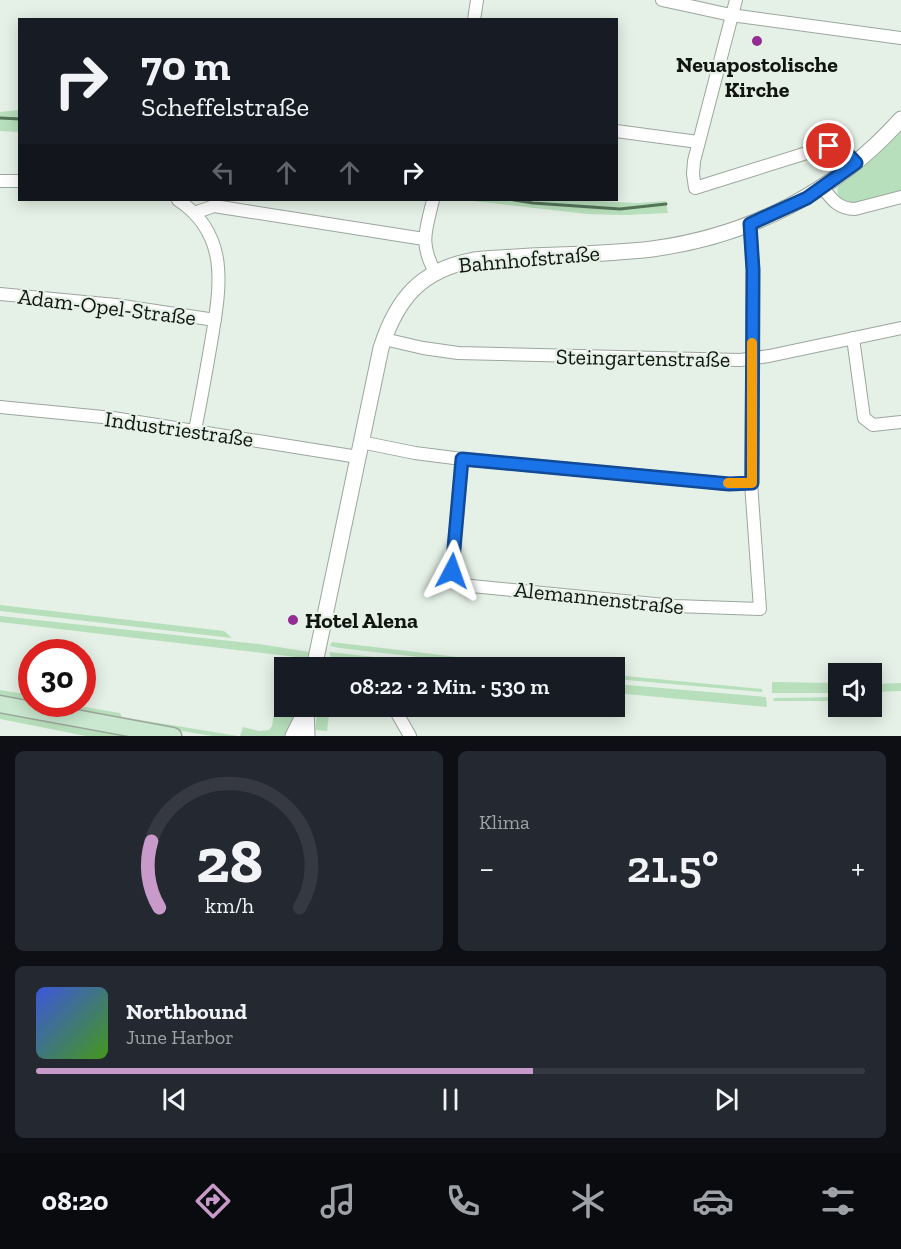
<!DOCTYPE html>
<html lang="de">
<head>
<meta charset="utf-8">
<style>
	body { margin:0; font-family:"Zilla Slab",serif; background:#242831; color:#f1f3f6; height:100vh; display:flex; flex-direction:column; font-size:22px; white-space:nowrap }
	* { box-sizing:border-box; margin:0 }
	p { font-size:20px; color:#9ea1a6 }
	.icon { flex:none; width:33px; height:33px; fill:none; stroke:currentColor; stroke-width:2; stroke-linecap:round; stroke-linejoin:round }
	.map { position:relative; height:736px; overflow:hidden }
	.details { display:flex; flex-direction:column; gap:15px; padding:15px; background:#0d0f14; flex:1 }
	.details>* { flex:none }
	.guide { position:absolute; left:18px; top:18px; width:600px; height:183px; border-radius:0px; box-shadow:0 3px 15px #0003; background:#171b24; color:#f1f3f6; overflow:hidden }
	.controls { position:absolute; left:828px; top:663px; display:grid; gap:12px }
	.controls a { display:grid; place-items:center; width:54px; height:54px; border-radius:0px; background:#171b24; box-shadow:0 3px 15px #0003; font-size:30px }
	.speed { position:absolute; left:18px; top:639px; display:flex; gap:12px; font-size:30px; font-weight:700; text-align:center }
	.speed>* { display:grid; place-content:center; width:78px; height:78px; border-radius:50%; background:#171b24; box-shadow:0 3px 15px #0003; line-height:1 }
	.speed .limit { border:9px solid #d22; background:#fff; color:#111 }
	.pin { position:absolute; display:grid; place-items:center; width:51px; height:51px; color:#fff; margin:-26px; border:3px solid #fff; border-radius:50%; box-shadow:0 2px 6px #0007 }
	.me { position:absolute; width:66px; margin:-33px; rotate:4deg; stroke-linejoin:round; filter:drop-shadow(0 0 4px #0008) }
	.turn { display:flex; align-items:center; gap:21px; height:126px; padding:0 24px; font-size:27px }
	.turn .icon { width:78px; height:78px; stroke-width:2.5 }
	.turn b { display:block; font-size:42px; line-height:51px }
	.lanes { display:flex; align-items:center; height:57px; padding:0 24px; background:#0003; justify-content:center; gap:30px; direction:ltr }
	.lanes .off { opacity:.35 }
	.big { font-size:45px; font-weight:600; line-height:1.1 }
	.details .tile { flex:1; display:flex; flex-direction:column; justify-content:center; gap:9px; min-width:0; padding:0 21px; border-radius:9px; background:#242831 }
	.details .dial { align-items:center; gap:0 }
	.dial svg { height:156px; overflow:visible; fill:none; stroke:#363941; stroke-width:7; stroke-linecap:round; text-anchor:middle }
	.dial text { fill:#f1f3f6; stroke:none }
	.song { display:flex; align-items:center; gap:18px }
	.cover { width:72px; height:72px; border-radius:9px; background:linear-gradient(135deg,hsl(230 70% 55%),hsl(100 70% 35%)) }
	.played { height:6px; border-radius:3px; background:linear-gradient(90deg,#c79ac9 60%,#363941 60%) }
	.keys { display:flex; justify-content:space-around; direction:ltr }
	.heat { display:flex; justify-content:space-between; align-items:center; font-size:33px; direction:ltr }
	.details .tiles { flex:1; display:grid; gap:15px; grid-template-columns:1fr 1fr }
	.tile:last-child { grid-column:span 2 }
	.trip { position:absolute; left:274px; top:657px; width:351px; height:60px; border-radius:0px; background:#171b24; box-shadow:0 3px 15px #0003; font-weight:600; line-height:60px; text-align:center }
	.menu { display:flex; height:96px; justify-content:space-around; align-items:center; background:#090b0e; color:#9ea1a6 }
	.menu .icon { width:42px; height:42px }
	.menu .selected { color:#c79ac9 }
	.menu b { font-size:27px; color:#f1f3f6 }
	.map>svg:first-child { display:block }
	.green { fill:#b8dfbc }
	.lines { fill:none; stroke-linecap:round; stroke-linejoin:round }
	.stream { stroke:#547458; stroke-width:3 }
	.minor-casing { stroke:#9ba79c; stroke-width:14 }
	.tertiary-casing { stroke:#9ba79c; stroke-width:17 }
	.secondary-casing { stroke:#9ba79c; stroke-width:19 }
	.minor { stroke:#fff; stroke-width:12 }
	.tertiary { stroke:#fff; stroke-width:15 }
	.secondary { stroke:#c9e8cf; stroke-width:16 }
	.route-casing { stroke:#114b97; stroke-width:15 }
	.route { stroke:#1a73e8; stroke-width:10 }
	.slow { stroke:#f59e0b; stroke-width:10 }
	.poi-dot { fill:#932d93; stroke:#e5f1e6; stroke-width:2 }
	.labels { text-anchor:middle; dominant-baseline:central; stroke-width:4.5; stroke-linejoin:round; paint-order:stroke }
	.poi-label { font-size:22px; font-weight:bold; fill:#111511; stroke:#e5f1e6 }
	.street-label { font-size:22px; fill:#111511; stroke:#e5f1e6 }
</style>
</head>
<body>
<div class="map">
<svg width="901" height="736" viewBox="0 0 901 736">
	<rect width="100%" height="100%" fill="#e5f1e6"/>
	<path class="green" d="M 19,110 L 19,132 L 0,131 L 0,112 Z
		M 901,131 L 901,194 L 851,207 C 843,200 835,197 838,186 Z
		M 464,200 L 571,200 L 638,203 L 666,201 L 668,213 L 626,215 L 587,214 Z
		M 0,605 L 224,631 L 232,638 L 0,611 Z
		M 0,616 L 259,644 L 310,652 L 309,656 L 305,658 L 0,622 Z
		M 332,642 L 541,667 L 507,667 L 339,648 L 330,646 Z
		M 329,652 L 465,667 L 406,667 L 334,660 L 331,658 Z
		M 615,675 L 762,689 L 762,692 L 615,679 Z
		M 772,682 L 838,683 L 838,693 L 772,693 Z
		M 901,683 L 901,691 L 872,692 L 872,684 Z
		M 615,684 L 766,697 L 767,707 L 615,693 Z
		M 0,690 L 31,695 L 32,704 L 67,704 L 120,713 L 122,717 L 238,736 L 212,736 L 0,700 Z
		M 285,694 L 285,706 L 299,707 L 295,720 L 284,736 L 240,736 L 243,727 L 259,731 L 269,730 L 272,726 L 276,699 L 284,700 Z
		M 838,697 L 838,701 L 773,701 L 774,698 Z
		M 318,707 L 330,707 L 327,731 L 315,730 Z
		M 0,711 L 137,736 L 86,736 L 0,719 Z"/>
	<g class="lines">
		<path class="stream" d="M 0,118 L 20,119
			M 514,200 L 533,203 L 620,209 L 666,204"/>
		<defs>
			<path id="minor" d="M 662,0 L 731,15 L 901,38
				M 736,0 L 694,161 L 693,174 L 695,188 L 829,146 L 843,149 L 856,163
				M 474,20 L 477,0
				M 616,131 L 698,142
				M 0,181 L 20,181
				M 823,188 C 832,200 839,209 855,209 L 901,197
				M 178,200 C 231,235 220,289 211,343 C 206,372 201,401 195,430
				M 433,200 C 426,230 419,243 435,272
				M 194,213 L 214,206 L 424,239
				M 0,294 L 116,305 L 215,320
				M 853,338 L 864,418 L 873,425 L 901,422
				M 384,339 L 423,348 L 458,353 L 740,360 L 769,356 L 901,328
				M 0,407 L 113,418 L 358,457
				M 361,442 L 415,453 L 462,459 L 729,484 L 751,483
				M 462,459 L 452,571 L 454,581 L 461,585 L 675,606 L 760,609 L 751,483 L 753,270 L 750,224
				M 393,706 L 410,736"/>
			<path id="tertiary" d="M 314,668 L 381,348 C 397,298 421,270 474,260 C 533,254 593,256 652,249 C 749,236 836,192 901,119
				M 306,706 L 307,736
				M 293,736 L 306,710"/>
			<path id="secondary" d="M 0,704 L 173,736"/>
		</defs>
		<use href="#minor" class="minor-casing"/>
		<use href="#tertiary" class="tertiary-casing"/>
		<use href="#secondary" class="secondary-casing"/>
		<use href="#minor" class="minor"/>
		<use href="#tertiary" class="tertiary"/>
		<use href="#secondary" class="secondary"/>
	</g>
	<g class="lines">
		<defs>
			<path id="route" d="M 452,571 L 462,459 L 729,484 L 752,483 L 753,270 L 750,224 L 807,198 L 856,163 L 843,149 L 829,146"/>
		</defs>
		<use href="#route" class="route-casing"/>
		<use href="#route" class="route"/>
		<path class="slow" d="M 728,483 L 752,483 L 752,343"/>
	</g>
	<g class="poi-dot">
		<circle cx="757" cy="41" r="6"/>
		<circle cx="293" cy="620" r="6"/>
	</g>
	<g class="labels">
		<g class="poi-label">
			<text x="757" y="64">Neuapostolische<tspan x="757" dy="25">Kirche</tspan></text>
			<text x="305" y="620" text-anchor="start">Hotel Alena</text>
		</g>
		<g class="street-label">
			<text transform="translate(529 259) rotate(-5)">Bahnhofstraße</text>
			<text transform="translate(107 307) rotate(7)">Adam-Opel-Straße</text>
			<text transform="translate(643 358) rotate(1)">Steingartenstraße</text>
			<text transform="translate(179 429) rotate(8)">Industriestraße</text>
			<text transform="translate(599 598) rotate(6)">Alemannenstraße</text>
		</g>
	</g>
</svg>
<div class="controls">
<a><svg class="icon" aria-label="sound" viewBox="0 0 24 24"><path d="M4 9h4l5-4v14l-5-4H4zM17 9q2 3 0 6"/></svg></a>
</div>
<div class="speed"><div class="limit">30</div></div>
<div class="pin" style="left:829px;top:146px;background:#d93025"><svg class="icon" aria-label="arrive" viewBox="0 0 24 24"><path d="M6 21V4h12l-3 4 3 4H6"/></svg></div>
<svg class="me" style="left:452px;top:571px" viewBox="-20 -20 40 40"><path d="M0-17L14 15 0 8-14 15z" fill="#1a73e8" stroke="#fff" stroke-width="4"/></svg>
<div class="trip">08:22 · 2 Min. · 530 m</div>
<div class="guide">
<div class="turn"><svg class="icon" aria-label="right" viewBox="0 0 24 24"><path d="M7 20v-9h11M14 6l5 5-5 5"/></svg><div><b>70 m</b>Scheffelstraße</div></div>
<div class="lanes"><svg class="icon off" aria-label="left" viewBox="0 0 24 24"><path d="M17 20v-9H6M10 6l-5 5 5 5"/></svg><svg class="icon off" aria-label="ahead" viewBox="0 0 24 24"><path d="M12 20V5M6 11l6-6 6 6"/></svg><svg class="icon off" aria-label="ahead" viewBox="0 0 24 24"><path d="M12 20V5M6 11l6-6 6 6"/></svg><svg class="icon" aria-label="right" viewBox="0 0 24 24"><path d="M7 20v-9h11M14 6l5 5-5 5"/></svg></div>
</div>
</div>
<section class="details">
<div class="tiles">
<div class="tile dial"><svg viewBox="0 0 100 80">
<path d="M14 69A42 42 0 1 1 86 69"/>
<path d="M14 69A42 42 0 0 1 10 35" stroke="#c79ac9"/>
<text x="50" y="56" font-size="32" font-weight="700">28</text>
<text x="50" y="72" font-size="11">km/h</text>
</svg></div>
<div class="tile"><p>Klima</p>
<div class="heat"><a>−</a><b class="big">21.5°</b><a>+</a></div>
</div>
<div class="tile">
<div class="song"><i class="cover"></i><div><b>Northbound</b><p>June Harbor</p></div></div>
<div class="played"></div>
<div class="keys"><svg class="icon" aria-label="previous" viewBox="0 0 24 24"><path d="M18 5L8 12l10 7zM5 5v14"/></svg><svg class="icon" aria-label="pause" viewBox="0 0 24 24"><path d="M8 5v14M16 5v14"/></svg><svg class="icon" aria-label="next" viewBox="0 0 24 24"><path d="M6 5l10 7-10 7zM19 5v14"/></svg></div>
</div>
</div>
</section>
<nav class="menu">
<b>08:20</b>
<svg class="icon selected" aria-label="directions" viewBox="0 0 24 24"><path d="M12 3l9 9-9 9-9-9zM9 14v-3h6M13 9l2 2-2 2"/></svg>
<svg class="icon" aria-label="music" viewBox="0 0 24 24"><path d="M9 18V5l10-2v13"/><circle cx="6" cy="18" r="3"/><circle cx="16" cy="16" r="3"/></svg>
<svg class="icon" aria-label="phone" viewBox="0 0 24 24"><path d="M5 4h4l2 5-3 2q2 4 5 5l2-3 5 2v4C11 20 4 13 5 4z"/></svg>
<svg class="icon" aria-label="climate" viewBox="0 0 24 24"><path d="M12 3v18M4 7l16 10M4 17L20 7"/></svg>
<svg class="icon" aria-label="car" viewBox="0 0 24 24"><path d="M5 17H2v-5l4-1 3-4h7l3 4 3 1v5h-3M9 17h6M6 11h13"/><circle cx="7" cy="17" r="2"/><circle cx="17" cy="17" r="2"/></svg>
<svg class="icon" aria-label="filters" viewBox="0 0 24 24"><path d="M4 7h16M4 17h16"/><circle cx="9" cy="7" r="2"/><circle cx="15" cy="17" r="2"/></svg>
</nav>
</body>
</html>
